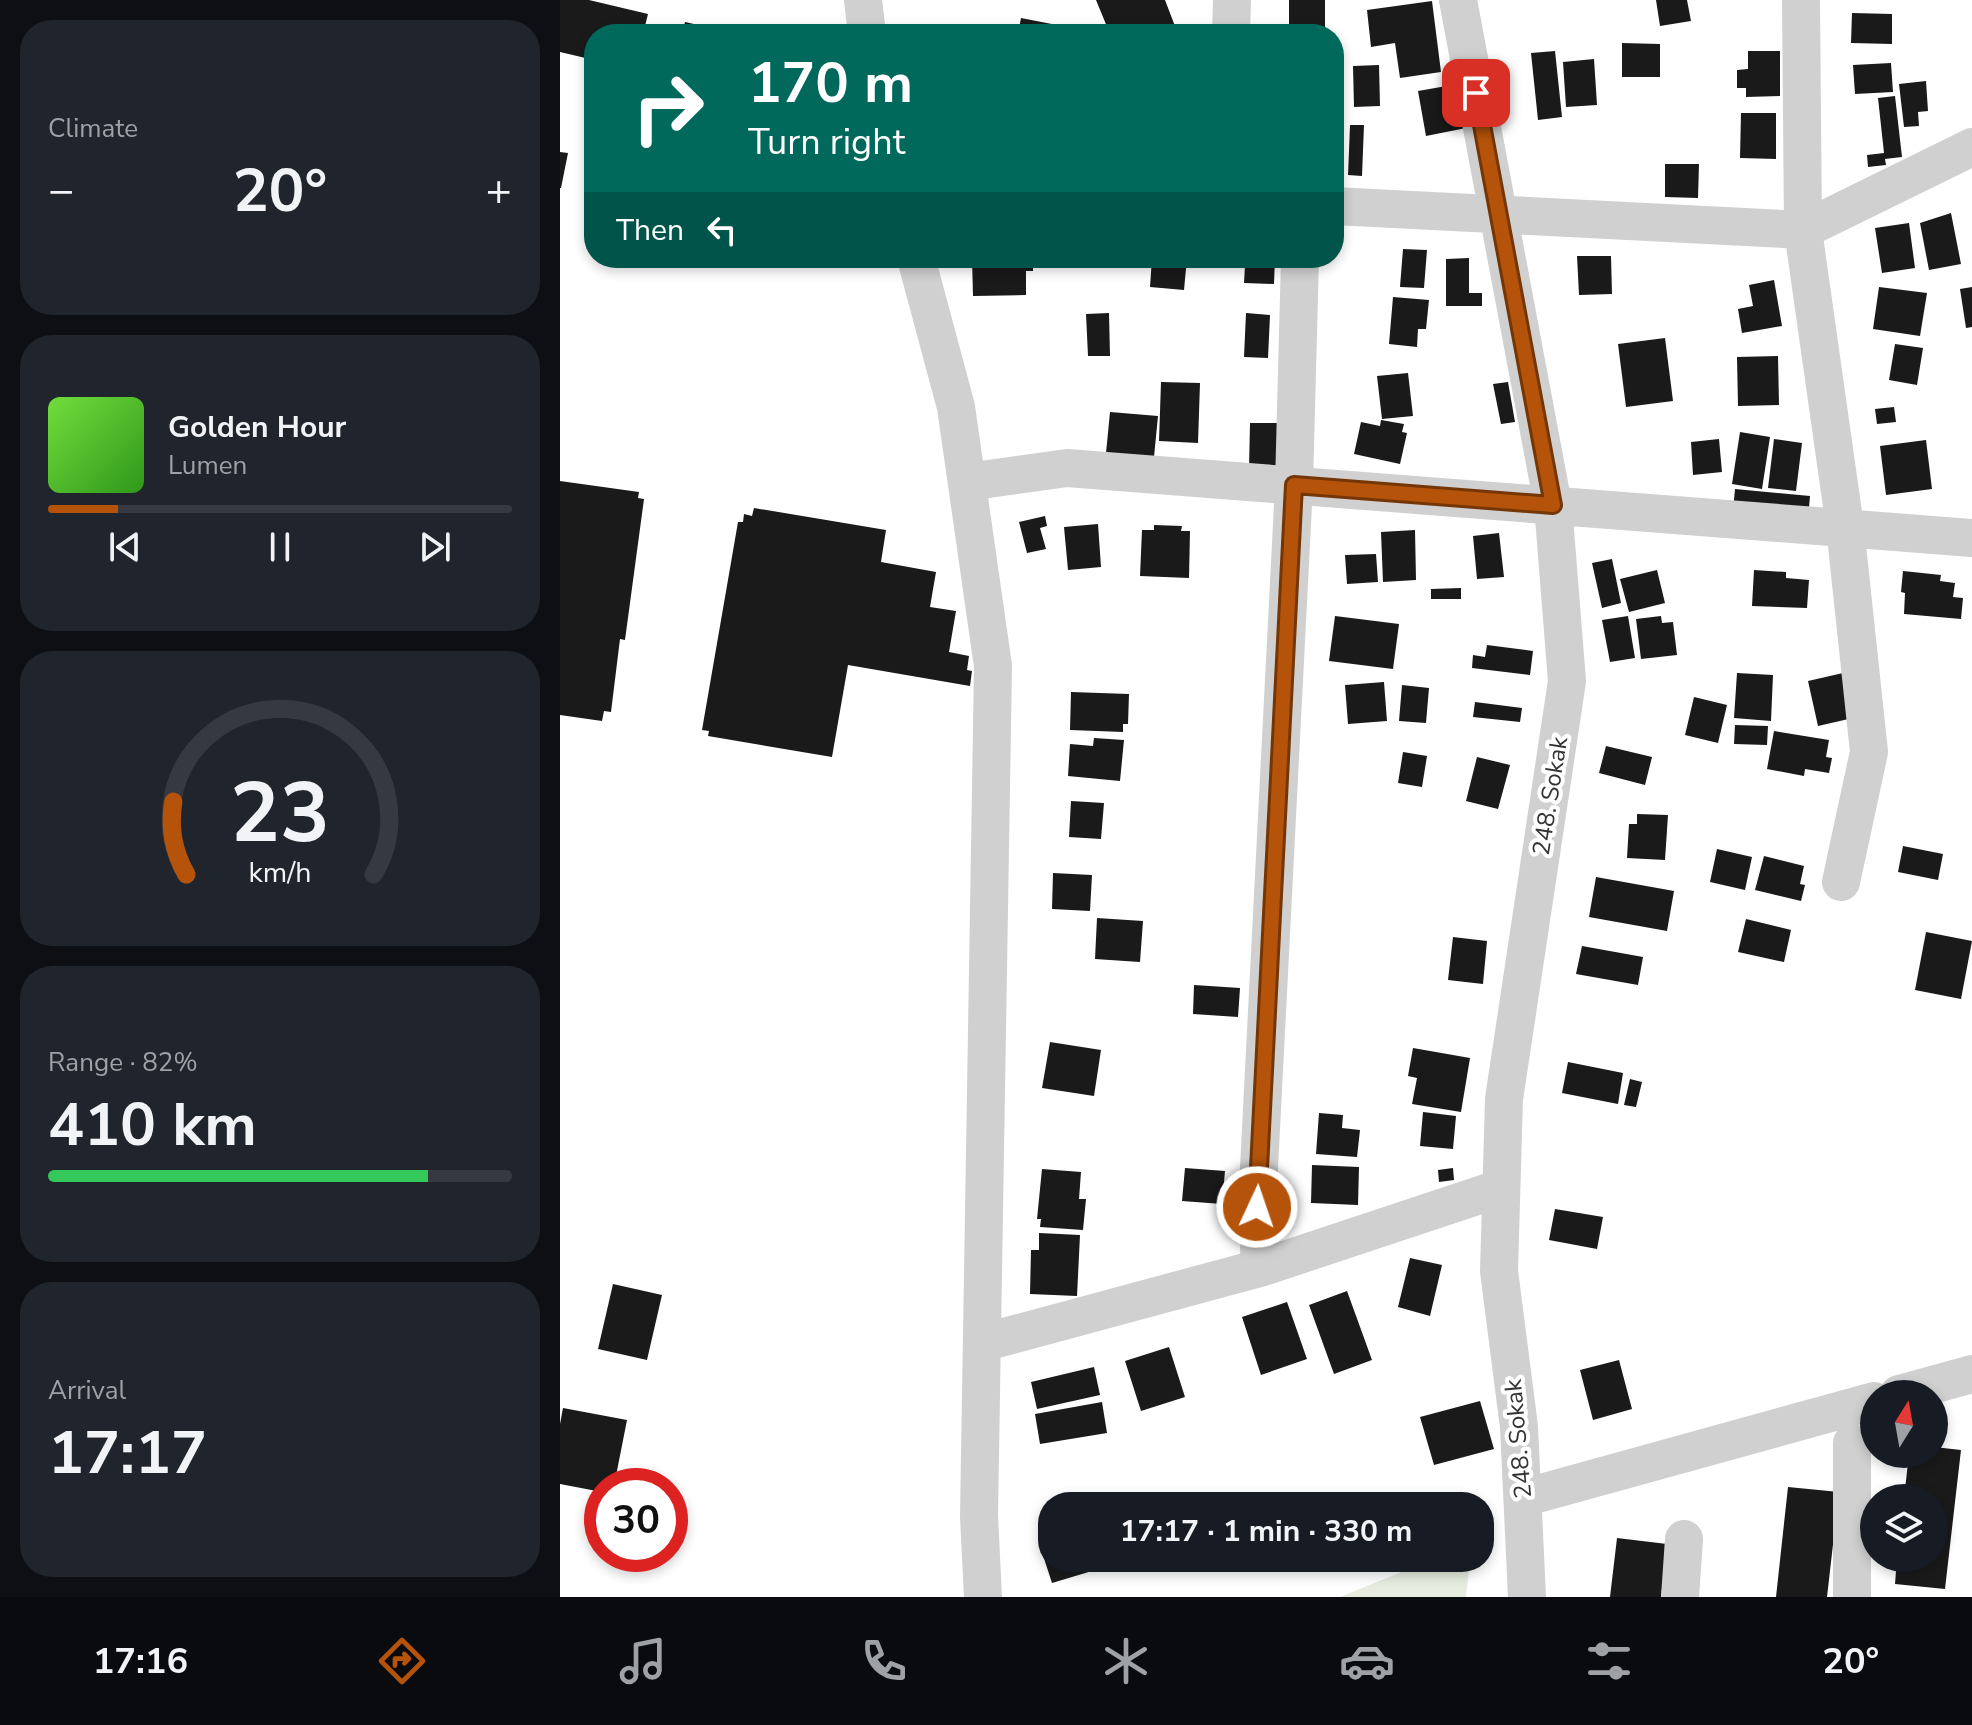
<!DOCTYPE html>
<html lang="en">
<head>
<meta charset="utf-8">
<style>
	body { margin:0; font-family:"Nunito Sans",sans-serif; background:#20242c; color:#f1f3f6; height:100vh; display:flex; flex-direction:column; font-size:30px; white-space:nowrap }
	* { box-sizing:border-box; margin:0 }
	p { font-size:26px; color:#9ea1a6 }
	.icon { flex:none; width:44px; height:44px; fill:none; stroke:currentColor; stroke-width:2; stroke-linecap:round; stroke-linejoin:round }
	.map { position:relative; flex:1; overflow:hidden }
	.drawer { display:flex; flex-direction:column; gap:20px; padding:20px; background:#0d0f14; width:560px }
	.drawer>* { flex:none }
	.banner { position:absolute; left:24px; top:24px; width:760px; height:244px; border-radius:32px; box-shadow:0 4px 12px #0003; background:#00695c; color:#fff; overflow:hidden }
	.needle { width:52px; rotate:11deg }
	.tools { position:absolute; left:1300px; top:1380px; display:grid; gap:16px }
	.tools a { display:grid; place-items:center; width:88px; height:88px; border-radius:50%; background:#171b24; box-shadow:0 4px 12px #0003; font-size:40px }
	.speed { position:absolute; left:24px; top:1468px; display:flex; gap:16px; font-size:40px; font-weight:700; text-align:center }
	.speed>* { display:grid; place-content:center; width:104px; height:104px; border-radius:50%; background:#171b24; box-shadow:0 4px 12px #0003; line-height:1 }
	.speed .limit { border:12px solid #d22; background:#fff; color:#111 }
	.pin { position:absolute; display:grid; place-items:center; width:68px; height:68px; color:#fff; margin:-34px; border-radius:16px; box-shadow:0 4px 12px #0006 }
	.me { position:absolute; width:88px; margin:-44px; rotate:3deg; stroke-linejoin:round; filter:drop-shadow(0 0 6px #0008) }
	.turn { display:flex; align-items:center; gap:28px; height:168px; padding:0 32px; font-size:36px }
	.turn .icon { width:104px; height:104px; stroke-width:2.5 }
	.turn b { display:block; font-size:56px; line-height:68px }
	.then { display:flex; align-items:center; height:76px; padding:0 32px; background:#0003; gap:16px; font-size:30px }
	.big { font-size:60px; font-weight:700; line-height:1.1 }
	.drawer .tile { flex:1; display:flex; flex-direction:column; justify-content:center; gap:12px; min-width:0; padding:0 28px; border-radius:32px; background:#20242c }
	.drawer .dial { align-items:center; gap:0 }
	.dial svg { height:208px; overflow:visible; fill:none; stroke:#363941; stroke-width:7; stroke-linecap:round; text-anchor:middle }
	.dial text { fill:#f1f3f6; stroke:none }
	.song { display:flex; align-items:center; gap:24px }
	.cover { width:96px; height:96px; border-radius:12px; background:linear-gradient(135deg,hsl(100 70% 55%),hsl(110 70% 35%)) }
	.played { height:8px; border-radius:4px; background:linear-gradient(90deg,#b45309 15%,#363941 15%) }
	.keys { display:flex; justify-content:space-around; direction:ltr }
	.heat { display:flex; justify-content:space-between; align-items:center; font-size:44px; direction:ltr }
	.charge { height:12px; border-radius:6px; background:linear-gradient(90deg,#34c759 82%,#363941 0) }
	.trip { position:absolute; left:478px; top:1492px; width:456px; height:80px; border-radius:32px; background:#171b24; box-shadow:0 4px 12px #0003; font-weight:700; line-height:80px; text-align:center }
	.tabs { display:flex; height:128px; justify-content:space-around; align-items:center; background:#090b0e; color:#9ea1a6 }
	.tabs .icon { width:56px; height:56px }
	.tabs .current { color:#b45309 }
	.tabs b { font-size:36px; color:#f1f3f6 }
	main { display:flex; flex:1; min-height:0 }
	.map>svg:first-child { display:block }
	.green { fill:#e6ecdf }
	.building { fill:#1a1a1a }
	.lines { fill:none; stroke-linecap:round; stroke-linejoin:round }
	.minor { stroke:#d0d0d0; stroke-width:38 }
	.route-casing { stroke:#753606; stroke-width:20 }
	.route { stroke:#b45309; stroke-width:14 }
	.labels { text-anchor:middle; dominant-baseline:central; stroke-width:8; stroke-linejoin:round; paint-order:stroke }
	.street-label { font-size:24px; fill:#333; stroke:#fff }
</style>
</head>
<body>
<main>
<section class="drawer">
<div class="tile"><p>Climate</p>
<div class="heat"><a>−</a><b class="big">20°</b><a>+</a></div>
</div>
<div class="tile">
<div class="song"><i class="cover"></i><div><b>Golden Hour</b><p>Lumen</p></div></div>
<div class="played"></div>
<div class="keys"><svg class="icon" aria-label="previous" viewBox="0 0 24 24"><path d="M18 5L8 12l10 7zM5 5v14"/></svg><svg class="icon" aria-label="pause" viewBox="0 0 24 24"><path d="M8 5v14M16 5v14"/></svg><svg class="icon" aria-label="next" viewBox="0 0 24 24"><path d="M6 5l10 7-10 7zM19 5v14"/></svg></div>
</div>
<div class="tile dial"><svg viewBox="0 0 100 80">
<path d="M14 69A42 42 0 1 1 86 69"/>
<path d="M14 69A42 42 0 0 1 9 41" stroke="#b45309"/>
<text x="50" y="56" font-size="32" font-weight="700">23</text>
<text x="50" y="72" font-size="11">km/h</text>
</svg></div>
<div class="tile"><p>Range · 82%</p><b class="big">410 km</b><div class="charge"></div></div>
<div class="tile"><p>Arrival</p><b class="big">17:17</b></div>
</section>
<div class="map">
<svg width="1412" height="1597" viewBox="0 0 1412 1597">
	<rect width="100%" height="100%" fill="#fff"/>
	<path class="green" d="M 876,1558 L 910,1558 L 906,1597 L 780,1597 Z"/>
	<path class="building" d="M 0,0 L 29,0 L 88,14 L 83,34 L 34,34 L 34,60 L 0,52 Z
		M 536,0 L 605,0 L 618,34 L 550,34 Z
		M 729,0 L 765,0 L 765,34 L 729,34 Z
		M 1096,0 L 1127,0 L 1131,21 L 1100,26 Z
		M 872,1 L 881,72 L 840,78 L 835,43 L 811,47 L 807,10 Z
		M 1292,13 L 1332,14 L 1332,44 L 1291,43 Z
		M 461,18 L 502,26 L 501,34 L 458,34 Z
		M 125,22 L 174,33 L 174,34 L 122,34 Z
		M 1062,43 L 1100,44 L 1100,77 L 1062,77 Z
		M 995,51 L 1002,117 L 978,120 L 971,53 Z
		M 1188,51 L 1220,51 L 1220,96 L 1186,97 L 1186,88 L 1177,88 L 1177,70 L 1188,69 Z
		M 1034,59 L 1037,105 L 1006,107 L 1003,62 Z
		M 1331,63 L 1333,92 L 1295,94 L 1293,65 Z
		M 819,65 L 820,106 L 794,107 L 793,66 Z
		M 1366,81 L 1368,111 L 1358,112 L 1359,126 L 1344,127 L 1339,84 Z
		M 898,84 L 906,128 L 866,136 L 858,91 Z
		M 1335,96 L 1342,157 L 1325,159 L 1326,165 L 1308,167 L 1307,155 L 1324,153 L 1318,98 Z
		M 1181,113 L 1216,113 L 1216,159 L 1180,158 Z
		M 790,125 L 804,125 L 802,176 L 788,175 Z
		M 0,152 L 8,153 L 1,188 L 0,188 Z
		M 1105,164 L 1139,164 L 1138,198 L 1105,197 Z
		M 1391,213 L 1401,264 L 1369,270 L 1360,223 Z
		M 1349,223 L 1355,268 L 1322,273 L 1315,228 Z
		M 843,249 L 867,250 L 864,288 L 840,287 Z
		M 1017,256 L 1051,256 L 1052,294 L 1019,295 Z
		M 412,258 L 473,258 L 473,271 L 466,271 L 466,295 L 413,296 Z
		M 592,258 L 627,258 L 624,290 L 590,287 Z
		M 676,258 L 715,258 L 714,284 L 684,283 L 685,265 L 675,264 Z
		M 909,258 L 909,293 L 922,293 L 922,306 L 886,306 L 886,259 Z
		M 1214,280 L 1222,326 L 1182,333 L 1178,309 L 1193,306 L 1189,285 Z
		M 1319,287 L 1367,293 L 1360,336 L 1313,329 Z
		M 1412,287 L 1412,327 L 1406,328 L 1400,289 Z
		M 833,297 L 869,300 L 866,329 L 858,329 L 857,347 L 829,344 Z
		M 549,313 L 550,356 L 528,356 L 526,314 Z
		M 686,313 L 710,315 L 708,358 L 684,357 Z
		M 1105,338 L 1113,401 L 1066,407 L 1058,344 Z
		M 1335,344 L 1363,348 L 1357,385 L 1329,380 Z
		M 1218,356 L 1219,405 L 1178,406 L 1177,357 Z
		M 848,373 L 853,416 L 822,419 L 817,376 Z
		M 601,382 L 640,383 L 638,443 L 599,441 Z
		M 948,382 L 955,422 L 941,424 L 933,384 Z
		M 1334,407 L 1336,422 L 1317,424 L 1315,409 Z
		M 550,412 L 598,416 L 594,457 L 546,453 Z
		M 821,420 L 844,424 L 842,432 L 847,433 L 840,464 L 794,454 L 801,422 L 820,426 Z
		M 690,423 L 720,423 L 719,470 L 689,469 Z
		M 1180,432 L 1210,437 L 1202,489 L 1172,484 Z
		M 1159,439 L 1162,472 L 1133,475 L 1131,442 Z
		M 1214,439 L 1242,443 L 1236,491 L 1208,488 Z
		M 1366,440 L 1372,489 L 1326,495 L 1320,446 Z
		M 0,481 L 79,492 L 78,498 L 84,499 L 65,640 L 60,639 L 51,712 L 44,711 L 42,721 L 0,715 Z
		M 1175,489 L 1250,496 L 1248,519 L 1173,511 Z
		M 194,508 L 326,530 L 321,562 L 376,572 L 370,607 L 396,611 L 389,652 L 409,656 L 407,670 L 412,671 L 410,686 L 288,665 L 272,757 L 148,736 L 149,731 L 142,730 L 178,522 L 183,522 L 184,514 L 192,516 Z
		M 485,516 L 487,526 L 480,528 L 486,549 L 467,553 L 459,522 Z
		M 538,524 L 541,567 L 508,570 L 504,527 Z
		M 594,525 L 622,526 L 621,531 L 630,531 L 629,578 L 580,576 L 582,530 L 594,530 Z
		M 855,530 L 856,580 L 823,582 L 821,532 Z
		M 939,533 L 944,577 L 917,579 L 913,536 Z
		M 816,554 L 818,582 L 787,584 L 785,555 Z
		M 1052,559 L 1061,603 L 1042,608 L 1032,563 Z
		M 1097,570 L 1105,603 L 1069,612 L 1060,579 Z
		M 1194,570 L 1226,572 L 1226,578 L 1249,580 L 1247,608 L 1192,606 Z
		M 1343,571 L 1381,575 L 1380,581 L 1395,583 L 1393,597 L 1403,598 L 1401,619 L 1344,614 L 1345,593 L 1341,592 Z
		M 901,588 L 901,599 L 871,599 L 871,589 Z
		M 775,616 L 839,624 L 833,669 L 769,661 Z
		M 1068,616 L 1075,658 L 1050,662 L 1042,620 Z
		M 1101,616 L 1102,623 L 1113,622 L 1117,655 L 1081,659 L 1076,619 Z
		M 927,645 L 973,651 L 970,675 L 912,668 L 913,655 L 925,657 Z
		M 1177,673 L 1213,675 L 1211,721 L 1174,718 Z
		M 1283,673 L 1293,718 L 1258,726 L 1248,681 Z
		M 824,682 L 827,721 L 788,724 L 785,685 Z
		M 842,685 L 869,688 L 866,723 L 839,721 Z
		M 511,692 L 569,694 L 568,724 L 563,724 L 563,732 L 510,730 Z
		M 1134,697 L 1167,705 L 1158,743 L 1125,735 Z
		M 915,702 L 962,708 L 960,722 L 913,717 Z
		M 1175,725 L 1208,726 L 1207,745 L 1174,744 Z
		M 1214,731 L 1269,740 L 1266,757 L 1272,758 L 1269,773 L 1245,769 L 1244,776 L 1207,769 Z
		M 534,738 L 564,740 L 560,781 L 508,776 L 510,744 L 533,746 Z
		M 1046,746 L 1092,757 L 1085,785 L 1039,773 Z
		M 843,752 L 867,756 L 862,787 L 838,783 Z
		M 917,757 L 950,765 L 938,809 L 906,801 Z
		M 511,801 L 544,803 L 541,839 L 509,837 Z
		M 1077,814 L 1108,815 L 1105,860 L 1067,858 L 1069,824 L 1077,824 Z
		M 1343,846 L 1383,854 L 1378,880 L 1338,872 Z
		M 1157,849 L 1192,857 L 1185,890 L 1150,882 Z
		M 1204,856 L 1244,866 L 1240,884 L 1245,885 L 1241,901 L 1195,890 Z
		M 493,873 L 532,875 L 530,911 L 492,909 Z
		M 1036,877 L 1114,891 L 1107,931 L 1029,917 Z
		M 537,918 L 583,921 L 580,962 L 535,959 Z
		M 1186,919 L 1231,930 L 1224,962 L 1178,952 Z
		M 1366,932 L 1412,941 L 1401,999 L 1355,990 Z
		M 893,937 L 927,941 L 923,984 L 888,980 Z
		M 1022,946 L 1083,957 L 1078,985 L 1016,974 Z
		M 634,985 L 680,988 L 678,1017 L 633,1014 Z
		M 490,1042 L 541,1050 L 534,1096 L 482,1088 Z
		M 853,1048 L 910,1058 L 901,1112 L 852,1104 L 857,1078 L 848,1076 Z
		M 1008,1062 L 1063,1073 L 1058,1104 L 1002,1093 Z
		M 1070,1079 L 1082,1082 L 1076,1107 L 1064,1105 Z
		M 863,1112 L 896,1116 L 893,1149 L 860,1146 Z
		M 759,1113 L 783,1115 L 782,1128 L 800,1130 L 797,1157 L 756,1154 Z
		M 752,1165 L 799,1167 L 798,1205 L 751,1203 Z
		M 625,1168 L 665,1171 L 662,1204 L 622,1201 Z
		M 893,1168 L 894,1180 L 879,1182 L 878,1170 Z
		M 482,1169 L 521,1172 L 519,1199 L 526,1199 L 523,1230 L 480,1227 L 481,1219 L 477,1219 Z
		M 995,1209 L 1043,1217 L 1037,1249 L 989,1240 Z
		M 479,1233 L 520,1235 L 517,1296 L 470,1294 L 471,1250 L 479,1250 Z
		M 850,1258 L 882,1265 L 870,1316 L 838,1307 Z
		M 53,1284 L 102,1295 L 87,1360 L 38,1349 Z
		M 787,1291 L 812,1360 L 774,1374 L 749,1305 Z
		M 727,1302 L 747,1359 L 701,1375 L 682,1317 Z
		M 609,1347 L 625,1397 L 581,1411 L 565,1361 Z
		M 1059,1360 L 1072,1409 L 1033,1420 L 1020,1370 Z
		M 534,1367 L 540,1395 L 477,1409 L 471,1382 Z
		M 920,1401 L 934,1449 L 874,1465 L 860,1417 Z
		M 542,1402 L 547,1433 L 480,1444 L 475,1414 Z
		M 3,1408 L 67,1420 L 54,1486 L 42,1486 L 42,1492 L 0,1484 L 0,1424 Z
		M 1374,1447 L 1401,1450 L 1385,1589 L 1335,1584 L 1337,1558 L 1374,1558 L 1374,1498 L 1344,1498 L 1349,1454 L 1374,1454 Z
		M 1228,1487 L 1279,1492 L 1267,1597 L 1216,1597 Z
		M 492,1538 L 492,1558 L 572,1559 L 492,1583 L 479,1543 Z
		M 1057,1538 L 1107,1544 L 1101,1597 L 1050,1597 Z"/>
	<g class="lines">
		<path class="minor" d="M 303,0 L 307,34
			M 898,0 L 993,505 L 1007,681 L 944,1099 L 939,1271 L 959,1427 L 967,1597
			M 1241,0 L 1243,230 L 1285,527 L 1309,752 L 1281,882
			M 671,34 L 672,0
			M 774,206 L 1243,230 L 1412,147
			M 356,258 L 396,407 L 433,666 L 419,1516 L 423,1597
			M 407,482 L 507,468 L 1412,538
			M 700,1268 L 941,1188
			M 422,1343 L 700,1268 L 697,1207 L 734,485 L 740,258
			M 1339,1394 L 1412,1374
			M 963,1498 L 1314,1401
			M 1120,1597 L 1124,1539
			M 1292,1597 L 1292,1443"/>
	</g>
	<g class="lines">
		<defs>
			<path id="route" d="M 697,1207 L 734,485 L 993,505 L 916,93"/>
		</defs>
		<use href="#route" class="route-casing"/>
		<use href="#route" class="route"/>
	</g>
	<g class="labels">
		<g class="street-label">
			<text transform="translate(990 796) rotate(-81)">248. Sokak</text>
			<text transform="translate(958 1439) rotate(-95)">248. Sokak</text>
		</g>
	</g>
</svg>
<div class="tools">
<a><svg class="needle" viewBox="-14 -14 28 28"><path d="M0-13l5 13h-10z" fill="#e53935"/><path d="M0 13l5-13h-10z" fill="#9ea1a6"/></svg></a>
<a><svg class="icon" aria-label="layers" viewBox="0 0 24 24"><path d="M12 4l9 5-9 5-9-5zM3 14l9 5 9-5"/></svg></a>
</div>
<div class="speed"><div class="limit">30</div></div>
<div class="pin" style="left:916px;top:93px;background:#d93025"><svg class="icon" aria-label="arrive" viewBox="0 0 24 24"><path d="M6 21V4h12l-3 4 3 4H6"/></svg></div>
<svg class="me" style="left:697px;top:1207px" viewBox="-20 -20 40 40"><circle r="17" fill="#b45309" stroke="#fff" stroke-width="3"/><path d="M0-11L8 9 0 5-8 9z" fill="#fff"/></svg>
<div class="trip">17:17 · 1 min · 330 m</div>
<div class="banner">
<div class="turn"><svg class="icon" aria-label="right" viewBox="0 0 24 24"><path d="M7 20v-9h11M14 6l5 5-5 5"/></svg><div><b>170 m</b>Turn right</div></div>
<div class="then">Then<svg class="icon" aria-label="left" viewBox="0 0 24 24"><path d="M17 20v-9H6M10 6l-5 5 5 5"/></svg></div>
</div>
</div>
</main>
<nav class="tabs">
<b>17:16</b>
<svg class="icon current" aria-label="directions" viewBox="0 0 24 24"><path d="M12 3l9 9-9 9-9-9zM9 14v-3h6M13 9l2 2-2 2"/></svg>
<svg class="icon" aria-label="music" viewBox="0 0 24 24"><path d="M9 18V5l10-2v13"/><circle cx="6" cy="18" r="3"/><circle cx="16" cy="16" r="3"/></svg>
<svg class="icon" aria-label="phone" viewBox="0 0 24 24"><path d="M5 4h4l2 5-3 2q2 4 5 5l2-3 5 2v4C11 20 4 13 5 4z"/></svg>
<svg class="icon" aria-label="climate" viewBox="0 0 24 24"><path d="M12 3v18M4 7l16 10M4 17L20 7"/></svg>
<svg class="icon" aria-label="car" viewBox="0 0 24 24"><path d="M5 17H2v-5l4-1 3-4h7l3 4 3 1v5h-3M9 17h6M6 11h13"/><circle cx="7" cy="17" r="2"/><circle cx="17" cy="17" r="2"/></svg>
<svg class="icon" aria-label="filters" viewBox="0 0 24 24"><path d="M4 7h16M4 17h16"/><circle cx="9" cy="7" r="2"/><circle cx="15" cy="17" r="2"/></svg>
<b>20°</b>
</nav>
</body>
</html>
